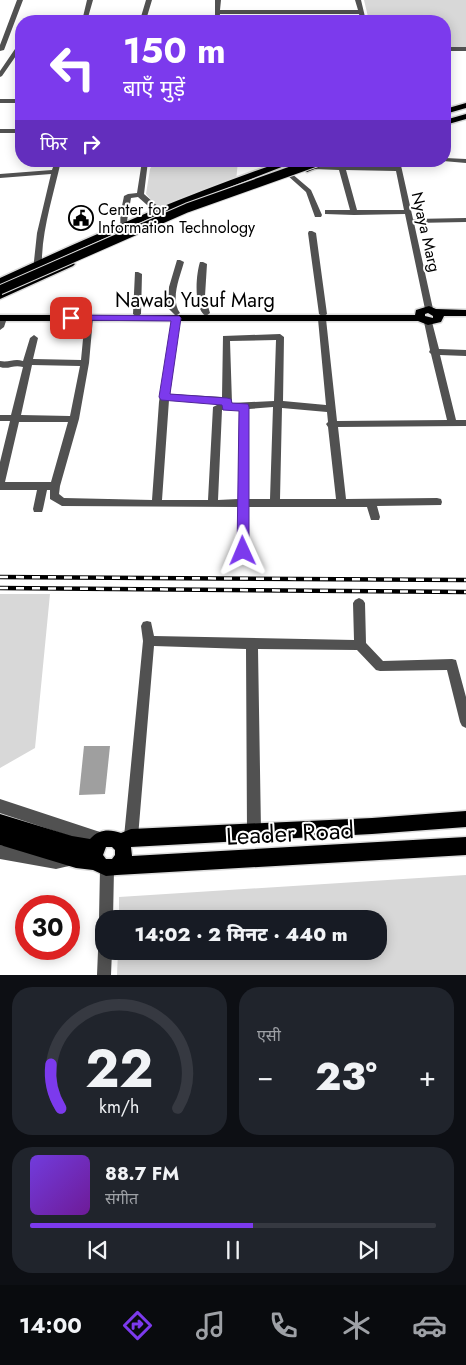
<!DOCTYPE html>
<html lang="hi">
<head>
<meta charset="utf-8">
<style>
	body { margin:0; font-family:Jost,"Noto Sans Devanagari",sans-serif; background:#20242c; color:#f1f3f6; height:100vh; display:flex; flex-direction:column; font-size:19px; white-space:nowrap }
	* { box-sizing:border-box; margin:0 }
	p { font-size:16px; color:#9ea1a6 }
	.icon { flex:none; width:28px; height:28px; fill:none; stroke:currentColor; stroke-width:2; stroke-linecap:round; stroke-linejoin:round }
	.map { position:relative; height:975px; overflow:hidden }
	.panel { display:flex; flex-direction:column; gap:12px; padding:12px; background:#0d0f14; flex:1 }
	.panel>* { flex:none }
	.guide { position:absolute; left:15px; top:15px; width:436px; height:152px; border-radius:20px; box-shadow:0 2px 12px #0003; background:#7c3aed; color:#fff; overflow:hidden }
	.speed { position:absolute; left:15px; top:895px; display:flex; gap:10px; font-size:25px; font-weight:700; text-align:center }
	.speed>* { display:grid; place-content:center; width:65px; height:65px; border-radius:50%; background:#171b24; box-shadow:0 2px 12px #0003; line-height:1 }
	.speed .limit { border:8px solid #d22; background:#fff; color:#111 }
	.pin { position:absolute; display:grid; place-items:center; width:42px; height:42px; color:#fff; margin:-21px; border-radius:10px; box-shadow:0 2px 8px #0006 }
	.me { position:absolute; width:55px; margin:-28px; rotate:359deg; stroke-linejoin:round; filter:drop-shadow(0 0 4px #0008) }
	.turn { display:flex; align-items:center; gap:18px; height:105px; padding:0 25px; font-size:22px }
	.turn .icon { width:65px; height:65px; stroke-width:2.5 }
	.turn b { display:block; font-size:35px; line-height:42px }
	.then { display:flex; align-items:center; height:48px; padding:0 25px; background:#0003; gap:10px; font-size:19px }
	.big { font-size:38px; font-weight:800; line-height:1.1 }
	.panel .card { flex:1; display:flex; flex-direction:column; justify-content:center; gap:8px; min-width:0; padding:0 18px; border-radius:20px; background:#20242c }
	.panel .dial { align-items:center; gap:0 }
	.dial svg { height:130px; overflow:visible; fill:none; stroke:#363941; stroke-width:7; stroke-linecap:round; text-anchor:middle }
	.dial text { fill:#f1f3f6; stroke:none }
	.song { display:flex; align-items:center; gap:15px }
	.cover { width:60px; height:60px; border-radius:8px; background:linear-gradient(135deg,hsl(260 70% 55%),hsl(280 70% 35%)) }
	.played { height:5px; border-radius:2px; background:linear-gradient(90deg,#7c3aed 55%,#363941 55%) }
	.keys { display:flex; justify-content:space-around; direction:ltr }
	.heat { display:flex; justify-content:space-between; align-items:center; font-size:28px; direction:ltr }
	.panel .tiles { flex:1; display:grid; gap:12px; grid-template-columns:1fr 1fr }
	.card:last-child { grid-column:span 2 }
	.trip { position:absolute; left:95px; top:910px; width:292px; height:50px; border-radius:20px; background:#171b24; box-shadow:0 2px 12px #0003; font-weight:800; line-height:50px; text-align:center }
	.dock { display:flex; height:80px; justify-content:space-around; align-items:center; background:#090b0e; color:#9ea1a6 }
	.dock .icon { width:35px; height:35px }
	.dock .current { color:#7c3aed }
	.dock b { font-size:22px; color:#f1f3f6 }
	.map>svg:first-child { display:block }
	.green { fill:#d8d8d8 }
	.water { fill:#9f9f9f }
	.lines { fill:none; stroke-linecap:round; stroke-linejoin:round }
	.major-casing { stroke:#dbdbdb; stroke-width:3 }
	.minor { fill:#515151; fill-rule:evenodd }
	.major { fill:#000; fill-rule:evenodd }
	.rail-casing { stroke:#000; stroke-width:4.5 }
	.rail { stroke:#fff; stroke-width:2.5; stroke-dasharray:8; stroke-linecap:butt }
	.major-bridge-casing { stroke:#dbdbdb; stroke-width:11; stroke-linecap:butt }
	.major-bridge { stroke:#000; stroke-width:9 }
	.route { fill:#7c3aed; stroke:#51269a }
	.labels { text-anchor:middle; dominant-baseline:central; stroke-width:4; stroke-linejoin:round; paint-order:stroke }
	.far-poi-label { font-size:16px; fill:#000; stroke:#fff; text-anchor:start }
	.far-street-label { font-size:16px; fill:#000; stroke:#fff }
	.street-label { font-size:20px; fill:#000; stroke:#fff }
	.near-street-label { font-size:24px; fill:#000; stroke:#fff }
</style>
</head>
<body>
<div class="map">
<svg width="466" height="975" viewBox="0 0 466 975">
	<rect width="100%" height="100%" fill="#fff"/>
	<path class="green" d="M 364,0 L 466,0 L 466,47 L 445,47 L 445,21 L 369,21 Z
		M 155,161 L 238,161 L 236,181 L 161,211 L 146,194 L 150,169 Z
		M 0,594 L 50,594 L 35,748 L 0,768 Z
		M 466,875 L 466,975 L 117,975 L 118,951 L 379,951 L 379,919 L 119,919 L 119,897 Z"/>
	<path class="water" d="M 84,746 L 110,746 L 105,794 L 79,795 Z"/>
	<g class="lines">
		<defs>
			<path id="major" d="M 466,103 L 466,108 L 445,114 L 445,109 Z
				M 466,114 L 466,119 L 445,125 L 445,120 Z
				M 284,161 L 297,161 L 148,219 L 0,285 L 0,278 C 93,235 186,194 284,161 Z
				M 322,161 L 335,161 L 307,172 L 303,169 Z
				M 70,261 L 75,264 L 73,266 L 0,299 L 0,292 Z
				M 429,306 L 436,309 L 466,310 L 466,316 L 444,316 L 441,322 L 428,325 L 418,321 L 0,321 L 0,315 L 415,315 L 416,310 ZM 428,313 L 433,316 L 433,318 L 425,316 L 425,314 Z
				M 466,811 L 466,827 L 372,834 L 131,847 L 132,856 L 466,837 L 466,855 L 117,875 L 106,876 L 93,870 L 76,868 L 0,845 L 0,814 L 72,836 L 90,839 C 99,829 110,829 121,833 L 131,829 L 372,818 ZM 106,847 L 112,847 L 115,850 L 115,855 L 112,859 L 106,859 L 103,855 Z"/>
		</defs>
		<use href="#major" class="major-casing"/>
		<path class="minor" d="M 17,0 L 23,0 L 4,50 L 0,51 L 0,45 Z
			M 87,0 L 93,0 L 87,21 L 82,21 Z
			M 146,0 L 152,0 L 146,20 L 142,21 L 140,20 Z
			M 215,0 L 221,0 L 220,10 L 358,10 L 355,0 L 361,0 L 366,21 L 361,21 L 359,14 L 220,14 L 219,21 L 215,21 Z
			M 445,47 L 466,47 L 466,51 L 445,51 Z
			M 15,49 L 20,50 L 2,76 L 0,77 L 0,71 Z
			M 0,99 L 21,99 L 21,103 L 0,103 Z
			M 0,129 L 21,129 L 21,133 L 0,133 Z
			M 445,158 L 466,159 L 466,163 L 443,161 L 445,161 Z
			M 55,161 L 61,161 C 53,197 40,235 42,272 L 38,274 L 34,272 L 34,261 L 37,233 L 51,174 L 0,178 L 0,174 L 52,170 Z
			M 142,161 L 148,161 L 144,194 L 170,217 L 163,219 L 138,197 L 131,198 L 127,221 L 132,234 L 128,236 C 115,229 122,208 124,196 L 128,194 L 137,193 Z
			M 394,161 L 400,161 L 413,219 L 466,218 L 466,222 L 414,223 L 433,309 L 429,312 L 425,309 L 405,214 L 354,215 L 325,214 L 325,210 L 350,210 L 339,170 L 313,169 L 310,167 L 313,165 L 395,167 ZM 346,170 L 396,171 L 404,210 L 357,210 Z
			M 287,173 L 291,173 L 311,190 L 322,215 L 321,217 L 315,217 L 306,192 L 287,175 Z
			M 309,231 L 312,231 L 316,233 L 327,314 L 323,317 L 326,319 L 337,421 L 447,420 L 431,354 L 429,352 L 430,350 L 424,322 L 425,320 L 431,320 L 432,322 L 439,349 L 466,350 L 466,356 L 440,355 L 456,420 L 466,420 L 466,426 L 338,427 L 346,499 L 437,498 L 441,499 L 442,502 L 441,505 L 377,506 L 380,517 L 379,520 L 371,520 L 367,507 L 248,507 L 248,551 L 247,554 L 243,555 L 239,554 L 238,551 L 238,507 L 62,506 L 50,499 L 50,490 L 47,490 L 43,509 L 42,512 L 34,512 L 33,509 L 37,490 L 0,490 L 0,462 L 10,421 L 0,421 L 0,415 L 11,415 L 23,367 C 13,364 9,370 0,367 L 0,361 C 9,363 14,358 23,361 L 30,338 L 34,335 L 38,338 L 33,359 L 81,360 L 85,318 L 89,315 L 93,318 L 89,363 L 79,419 L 60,486 L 59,494 L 64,498 L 152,500 L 159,402 L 172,318 L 175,315 L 168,308 L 169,287 L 177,260 L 180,260 L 184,262 C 180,277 170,299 180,313 L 177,315 L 180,318 L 170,394 L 222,397 L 223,336 L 280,334 L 284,337 L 283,401 L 326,405 L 318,319 L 322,316 L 319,314 L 308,233 ZM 276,340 L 274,401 L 232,403 L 230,341 ZM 32,365 L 80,366 L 70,416 L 21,415 ZM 169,400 L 219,404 L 213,407 L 208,500 L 162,500 ZM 273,407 L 270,499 L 248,499 L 249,409 ZM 282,408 L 327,412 L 328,422 L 326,424 L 328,427 L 336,499 L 280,499 ZM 239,409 L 238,499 L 218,500 L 222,410 ZM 19,422 L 68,422 L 51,482 L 5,482 Z
			M 200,262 L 203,262 L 207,264 L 205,296 L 210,313 L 206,316 C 193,309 196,274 200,262 Z
			M 135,272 L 138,272 L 142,274 L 141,314 L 137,317 L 133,314 Z
			M 3,315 L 7,318 L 4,327 L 0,330 L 0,316 Z
			M 359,598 L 363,600 L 365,603 L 366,643 L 383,661 L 452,659 L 456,660 L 466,697 L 466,728 L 462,726 L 460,722 L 447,670 L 380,671 L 376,670 L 357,650 L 258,649 L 261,831 L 259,836 L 254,838 L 249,836 L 247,831 L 246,649 L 154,646 L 138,837 L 136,842 L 131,844 L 126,842 L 124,837 L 143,641 L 141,626 L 143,622 L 147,621 L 151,622 L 154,636 L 354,640 L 353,603 L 355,600 Z
			M 0,799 L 103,833 L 108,835 L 110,840 L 108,845 L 103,847 L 0,813 Z
			M 0,845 L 56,855 L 68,853 L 73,855 L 75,860 L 73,865 L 56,869 L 0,859 Z
			M 107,862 L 112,864 L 114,869 L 113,919 L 104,919 L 104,925 L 101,924 L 99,919 L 100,869 L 102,864 Z
			M 104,944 L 104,951 L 112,951 L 111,975 L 97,975 L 98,951 L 100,946 Z"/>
		<use href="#major" class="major"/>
		<defs>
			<path id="rail" d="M 0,577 L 466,580
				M 0,588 L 466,592"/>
		</defs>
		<use href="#rail" class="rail-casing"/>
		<use href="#rail" class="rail"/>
		<defs>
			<path id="major-bridge" d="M 0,290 L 187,208 L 319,161"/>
		</defs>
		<use href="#major-bridge" class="major-bridge-casing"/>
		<use href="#major-bridge" class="major-bridge"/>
	</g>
	<path class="route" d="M 71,315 L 179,316 L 181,318 L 170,394 L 227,398 L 231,399 L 232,403 L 248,404 L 249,407 L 249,551 L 247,555 L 239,555 L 237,551 L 239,411 L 223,410 L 222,405 L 161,400 L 159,397 L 171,321 L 68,320 L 67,318 Z"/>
	<defs>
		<symbol id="civic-ring" viewBox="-11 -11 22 22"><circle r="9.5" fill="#fff" stroke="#000" stroke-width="1.5"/><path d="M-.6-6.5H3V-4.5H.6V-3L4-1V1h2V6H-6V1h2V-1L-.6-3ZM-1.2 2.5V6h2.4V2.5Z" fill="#000"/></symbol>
	</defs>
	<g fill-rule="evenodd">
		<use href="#civic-ring" x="67" y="204" width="28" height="28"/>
	</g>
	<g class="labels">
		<g class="far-poi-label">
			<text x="98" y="209">Center for<tspan x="98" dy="18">Information Technology</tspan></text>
		</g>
		<g class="far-street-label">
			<text transform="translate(426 232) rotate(77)">Nyaya Marg</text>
		</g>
		<g class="street-label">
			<text x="195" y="300">Nawab Yusuf Marg</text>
		</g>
		<g class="near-street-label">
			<text transform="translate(290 833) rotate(-3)">Leader Road</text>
		</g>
	</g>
</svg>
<div class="speed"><div class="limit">30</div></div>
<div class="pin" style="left:71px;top:318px;background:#d93025"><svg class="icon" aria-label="arrive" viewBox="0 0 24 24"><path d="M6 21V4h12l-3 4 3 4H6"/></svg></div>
<svg class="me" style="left:243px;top:551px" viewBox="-20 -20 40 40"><path d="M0-17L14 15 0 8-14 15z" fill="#7c3aed" stroke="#fff" stroke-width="4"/></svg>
<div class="trip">14:02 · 2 मिनट · 440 m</div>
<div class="guide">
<div class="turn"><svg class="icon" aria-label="left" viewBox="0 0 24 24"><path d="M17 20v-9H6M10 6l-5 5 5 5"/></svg><div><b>150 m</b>बाएँ मुड़ें</div></div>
<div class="then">फिर<svg class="icon" aria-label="right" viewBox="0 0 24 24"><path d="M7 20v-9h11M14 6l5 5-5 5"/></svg></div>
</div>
</div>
<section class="panel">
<div class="tiles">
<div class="card dial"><svg viewBox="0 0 100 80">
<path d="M14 69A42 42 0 1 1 86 69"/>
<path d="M14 69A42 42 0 0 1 8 42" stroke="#7c3aed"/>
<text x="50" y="56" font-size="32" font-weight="700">22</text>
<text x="50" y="72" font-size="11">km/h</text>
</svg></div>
<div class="card"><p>एसी</p>
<div class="heat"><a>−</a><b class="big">23°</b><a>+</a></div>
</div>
<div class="card">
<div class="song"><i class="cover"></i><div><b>88.7 FM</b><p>संगीत</p></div></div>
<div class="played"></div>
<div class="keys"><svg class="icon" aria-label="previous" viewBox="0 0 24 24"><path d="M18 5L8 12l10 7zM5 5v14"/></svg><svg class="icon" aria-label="pause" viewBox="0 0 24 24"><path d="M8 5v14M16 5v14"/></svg><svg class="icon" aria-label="next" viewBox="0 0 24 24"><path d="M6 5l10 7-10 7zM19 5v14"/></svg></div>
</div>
</div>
</section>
<nav class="dock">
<b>14:00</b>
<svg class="icon current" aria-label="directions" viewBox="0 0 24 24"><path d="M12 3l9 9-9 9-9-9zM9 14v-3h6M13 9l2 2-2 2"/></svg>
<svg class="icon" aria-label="music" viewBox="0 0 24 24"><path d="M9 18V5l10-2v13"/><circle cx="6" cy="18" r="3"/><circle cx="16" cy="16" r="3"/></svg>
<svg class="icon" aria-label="phone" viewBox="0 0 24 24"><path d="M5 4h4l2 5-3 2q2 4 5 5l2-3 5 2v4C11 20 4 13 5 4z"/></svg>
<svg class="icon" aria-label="climate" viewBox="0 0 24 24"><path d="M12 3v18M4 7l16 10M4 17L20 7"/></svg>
<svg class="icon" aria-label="car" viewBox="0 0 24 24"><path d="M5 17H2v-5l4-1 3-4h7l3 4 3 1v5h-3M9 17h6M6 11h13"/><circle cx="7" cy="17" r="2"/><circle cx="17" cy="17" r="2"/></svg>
</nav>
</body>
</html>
